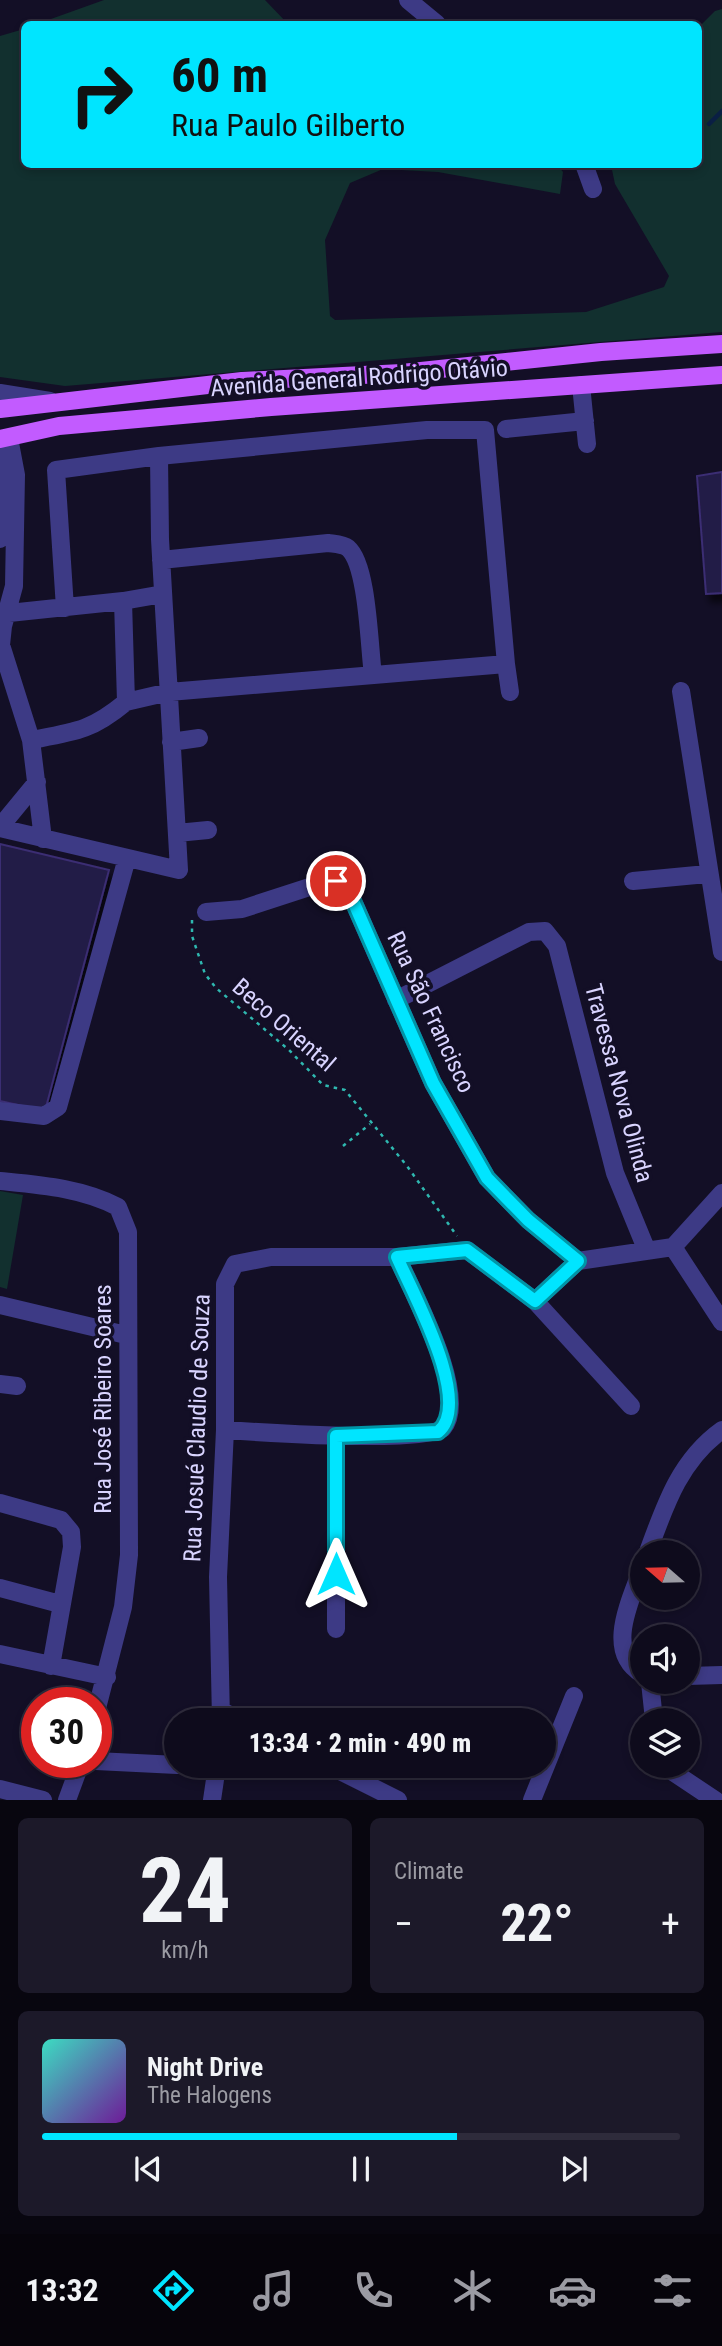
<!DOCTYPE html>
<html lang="en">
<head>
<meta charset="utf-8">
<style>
	body { margin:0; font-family:"Roboto Condensed",sans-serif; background:#1c1929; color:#f1f3f6; height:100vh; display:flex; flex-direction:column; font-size:26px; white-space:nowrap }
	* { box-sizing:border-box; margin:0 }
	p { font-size:23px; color:#9b9ba3 }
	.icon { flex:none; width:38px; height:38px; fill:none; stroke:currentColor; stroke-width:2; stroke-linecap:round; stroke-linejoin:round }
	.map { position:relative; height:1800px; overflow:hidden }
	.panel { display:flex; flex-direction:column; gap:18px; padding:18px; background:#08060f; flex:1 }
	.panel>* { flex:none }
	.hud { position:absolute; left:21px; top:21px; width:681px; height:147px; border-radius:10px; box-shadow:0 4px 10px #0003,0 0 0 2px #2e2b3b; background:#00e5ff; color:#111; overflow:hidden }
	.needle { width:46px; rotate:290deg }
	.buttons { position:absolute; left:630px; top:1540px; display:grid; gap:14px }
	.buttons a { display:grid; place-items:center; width:70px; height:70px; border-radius:50%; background:#0e0b1c; box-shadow:0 4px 10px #0003,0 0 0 2px #2e2b3b; font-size:35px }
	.speed { position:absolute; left:21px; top:1687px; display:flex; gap:14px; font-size:35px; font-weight:700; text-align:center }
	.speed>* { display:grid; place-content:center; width:91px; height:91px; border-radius:50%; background:#0e0b1c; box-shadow:0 4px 10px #0003,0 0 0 2px #2e2b3b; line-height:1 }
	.speed .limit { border:10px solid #d22; background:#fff; color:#111 }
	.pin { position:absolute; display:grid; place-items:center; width:60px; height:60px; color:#fff; margin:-30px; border:4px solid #fff; border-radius:50%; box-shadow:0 2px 7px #0007 }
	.me { position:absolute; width:77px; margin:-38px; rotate:0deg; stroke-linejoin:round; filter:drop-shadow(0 0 5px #0008) }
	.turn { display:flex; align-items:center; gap:24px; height:147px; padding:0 35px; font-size:32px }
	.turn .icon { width:91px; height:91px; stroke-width:2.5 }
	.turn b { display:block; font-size:49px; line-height:60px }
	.big { font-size:52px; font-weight:800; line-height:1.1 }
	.panel .card { flex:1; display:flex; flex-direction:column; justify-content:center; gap:10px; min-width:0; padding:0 24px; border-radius:10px; background:#1c1929 }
	.panel .dial { align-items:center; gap:0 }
	.dial b { font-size:91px; line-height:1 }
	.song { display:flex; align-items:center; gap:21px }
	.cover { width:84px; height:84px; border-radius:10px; background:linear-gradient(135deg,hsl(170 70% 55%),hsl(280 70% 35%)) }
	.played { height:7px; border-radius:4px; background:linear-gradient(90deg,#00e5ff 65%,#2e2b3b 65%) }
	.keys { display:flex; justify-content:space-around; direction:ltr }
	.heat { display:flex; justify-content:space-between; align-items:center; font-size:38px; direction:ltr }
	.panel .tiles { flex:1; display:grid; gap:18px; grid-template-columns:1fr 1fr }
	.card:last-child { grid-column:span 2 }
	.trip { position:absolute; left:164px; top:1708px; width:392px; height:70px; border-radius:35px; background:#0e0b1c; box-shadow:0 4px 10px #0003,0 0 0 2px #2e2b3b; font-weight:800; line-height:70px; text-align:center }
	.tab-bar { display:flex; height:112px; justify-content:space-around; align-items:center; background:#06040b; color:#9b9ba3 }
	.tab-bar .icon { width:49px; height:49px }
	.tab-bar .on { color:#00e5ff }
	.tab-bar b { font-size:32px; color:#f1f3f6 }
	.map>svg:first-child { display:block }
	.green { fill:#12302f }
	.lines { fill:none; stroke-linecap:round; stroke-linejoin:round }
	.stream { stroke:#0a1f44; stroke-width:4.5 }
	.building { fill:#241b47; stroke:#3b2d73; stroke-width:2; filter:url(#shadow) }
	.path { stroke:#2fb8b0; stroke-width:2.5; stroke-dasharray:3.5 5; stroke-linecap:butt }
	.minor { stroke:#3d3a85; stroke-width:18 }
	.major { stroke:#c25bff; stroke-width:18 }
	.route-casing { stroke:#0095a6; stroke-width:18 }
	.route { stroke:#00e5ff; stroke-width:12 }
	.labels { text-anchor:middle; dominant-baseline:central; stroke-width:7; stroke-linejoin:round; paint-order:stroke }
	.street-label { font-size:24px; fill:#d9d4ff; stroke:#130f26 }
</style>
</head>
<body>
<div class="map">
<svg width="722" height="1800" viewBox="0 0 722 1800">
	<defs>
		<filter id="shadow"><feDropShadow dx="4.5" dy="8" stdDeviation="3.5" flood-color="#0009"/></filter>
	</defs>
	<rect width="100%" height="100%" fill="#130f26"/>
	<path class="green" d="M 104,0 L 265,0 L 288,24 L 37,24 Z
		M 722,9 L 722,332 L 65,386 L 0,377 L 0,36 L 24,29 L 24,164 L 557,165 L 563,172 L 560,194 L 438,172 L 383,169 L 350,183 L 325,240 L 330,316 L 335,320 L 586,312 L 664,287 L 669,276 L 615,184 L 611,165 L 698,164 L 698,28 L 715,11 Z
		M 0,1191 L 23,1195 L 7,1289 L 0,1287 Z"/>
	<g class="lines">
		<path class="stream" d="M 709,124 L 722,111"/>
	</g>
	<path class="building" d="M 722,472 L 722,593 L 706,594 L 697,476 Z
		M 0,844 L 109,870 L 45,1111 L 0,1101 Z"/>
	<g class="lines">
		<path class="path" d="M 192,920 L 192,936 L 205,974 L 216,988 L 289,1050 L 323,1085 L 345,1090 L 407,1166 L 457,1236
			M 343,1146 L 370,1124"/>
		<path class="minor" d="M 408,0 L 437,24
			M 584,164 L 593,189
			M 581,385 L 587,444
			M 0,393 L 50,401
			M 506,429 L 585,421
			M 9,438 L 16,475 L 14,586 L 3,626 L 1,645 L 31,740 C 75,732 91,731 126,702
			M 0,539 L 3,522 L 0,447
			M 161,560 L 328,543 C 335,544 343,544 348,548 C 368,565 369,647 373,675
			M 123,601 L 163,594
			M 9,613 L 123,601 L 126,702 L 169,692 L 506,664 L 485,430 L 427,430 L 159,456
			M 506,664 L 510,692
			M 681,691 L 722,952
			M 31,740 L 43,839
			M 171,742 L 199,738
			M 0,827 L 37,782
			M 0,828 L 179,870 L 160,539 L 159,456 L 56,470 L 65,608
			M 177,833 L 208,830
			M 633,881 L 707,874
			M 206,912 L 242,909 L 331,880 L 346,885 L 433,1083 L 487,1178 L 528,1220 L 578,1261
			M 396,1000 L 529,932 L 545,931 L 557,946 L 615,1173 L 647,1251
			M 0,1111 L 44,1116 L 58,1107 L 127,858
			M 0,1181 C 40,1185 82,1188 118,1207 L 128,1232 L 129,1555 L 123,1607 L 96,1712
			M 673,1247 L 722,1322
			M 535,1301 L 578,1261 L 673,1247 L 722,1193
			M 0,1305 L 126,1335
			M 0,1384 L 17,1386
			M 225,1430 C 254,1432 430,1444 443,1428 C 470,1396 412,1291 397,1257
			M 336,1436 L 336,1629
			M 0,1503 L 61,1520 L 71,1532 L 72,1547 L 51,1666
			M 648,1552 C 665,1505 680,1460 722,1430
			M 642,1568 C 631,1600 604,1651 642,1674
			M 0,1588 L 60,1604
			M 0,1654 L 107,1677
			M 688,1676 L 722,1675
			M 650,1682 L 654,1720
			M 222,1711 L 240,1720
			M 221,1720 L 218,1577 L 225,1430 L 225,1284 L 235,1264 L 271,1257 L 397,1257 L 467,1250 L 535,1301 L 631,1406
			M 96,1761 L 177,1765
			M 185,1766 L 217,1767
			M 330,1766 L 398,1800
			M 664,1766 L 715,1800
			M 0,1789 L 43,1800
			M 67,1800 L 81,1762
			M 212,1800 L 217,1766
			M 532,1800 L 574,1696"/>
		<path class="major" d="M 0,409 L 242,381 L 402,373 L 601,352 L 722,344
			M 0,439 L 59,426 L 271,407 L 722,375"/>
	</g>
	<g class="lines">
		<defs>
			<path id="route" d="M 336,881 L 346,885 L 433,1083 L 487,1178 L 528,1220 L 578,1261 L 535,1301 L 467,1250 L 397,1257 C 412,1292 474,1403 438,1432 L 336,1436 L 336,1574"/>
		</defs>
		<use href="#route" class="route-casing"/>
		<use href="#route" class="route"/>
	</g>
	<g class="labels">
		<g class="street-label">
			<text transform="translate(359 378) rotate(-4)">Avenida General Rodrigo Otávio</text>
			<text transform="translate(431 1012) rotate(65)">Rua São Francisco</text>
			<text transform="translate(284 1025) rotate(41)">Beco Oriental</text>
			<text transform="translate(619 1083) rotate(75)">Travessa Nova Olinda</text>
			<text transform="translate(103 1399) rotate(-90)">Rua José Ribeiro Soares</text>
			<text transform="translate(197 1428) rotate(-88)">Rua Josué Claudio de Souza</text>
		</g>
	</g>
</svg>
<div class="buttons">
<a><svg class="needle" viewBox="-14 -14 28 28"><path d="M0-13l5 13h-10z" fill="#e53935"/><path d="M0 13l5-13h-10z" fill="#9b9ba3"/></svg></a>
<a><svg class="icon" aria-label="sound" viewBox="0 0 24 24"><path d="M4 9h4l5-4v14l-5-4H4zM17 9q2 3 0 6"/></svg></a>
<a><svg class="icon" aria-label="layers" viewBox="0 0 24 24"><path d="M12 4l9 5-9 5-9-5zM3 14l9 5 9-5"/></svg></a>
</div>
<div class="speed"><div class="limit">30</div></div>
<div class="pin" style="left:336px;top:881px;background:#d93025"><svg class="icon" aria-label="arrive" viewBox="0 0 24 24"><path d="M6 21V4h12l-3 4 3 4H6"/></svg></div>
<svg class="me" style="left:336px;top:1574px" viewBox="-20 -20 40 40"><path d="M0-17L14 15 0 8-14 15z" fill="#00e5ff" stroke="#fff" stroke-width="4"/></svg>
<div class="trip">13:34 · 2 min · 490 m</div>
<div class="hud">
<div class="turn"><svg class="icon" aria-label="right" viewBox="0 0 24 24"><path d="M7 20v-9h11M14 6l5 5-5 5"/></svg><div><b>60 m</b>Rua Paulo Gilberto</div></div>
</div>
</div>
<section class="panel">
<div class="tiles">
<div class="card dial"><b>24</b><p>km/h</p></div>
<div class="card"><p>Climate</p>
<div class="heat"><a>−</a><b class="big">22°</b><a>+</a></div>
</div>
<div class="card">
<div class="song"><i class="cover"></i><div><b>Night Drive</b><p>The Halogens</p></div></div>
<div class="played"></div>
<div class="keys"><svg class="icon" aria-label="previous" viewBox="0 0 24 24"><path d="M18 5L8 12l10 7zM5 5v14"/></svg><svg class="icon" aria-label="pause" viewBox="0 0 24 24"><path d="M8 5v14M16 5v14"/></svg><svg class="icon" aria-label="next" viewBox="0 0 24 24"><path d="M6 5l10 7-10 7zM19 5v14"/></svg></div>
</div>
</div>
</section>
<nav class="tab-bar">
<b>13:32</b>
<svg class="icon on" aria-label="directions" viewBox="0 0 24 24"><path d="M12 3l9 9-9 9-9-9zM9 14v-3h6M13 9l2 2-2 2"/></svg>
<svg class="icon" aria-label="music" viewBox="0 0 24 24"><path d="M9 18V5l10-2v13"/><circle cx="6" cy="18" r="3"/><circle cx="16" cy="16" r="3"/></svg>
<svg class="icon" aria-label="phone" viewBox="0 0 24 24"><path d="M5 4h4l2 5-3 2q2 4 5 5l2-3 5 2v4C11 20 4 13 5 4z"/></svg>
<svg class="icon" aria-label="climate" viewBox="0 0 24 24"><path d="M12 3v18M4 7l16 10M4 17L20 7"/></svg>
<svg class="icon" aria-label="car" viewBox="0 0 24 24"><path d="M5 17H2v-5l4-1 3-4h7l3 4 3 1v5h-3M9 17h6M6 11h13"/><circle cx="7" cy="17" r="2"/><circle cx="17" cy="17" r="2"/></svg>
<svg class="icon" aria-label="filters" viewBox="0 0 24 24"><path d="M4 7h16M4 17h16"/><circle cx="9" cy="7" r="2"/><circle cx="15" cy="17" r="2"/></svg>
</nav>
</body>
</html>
